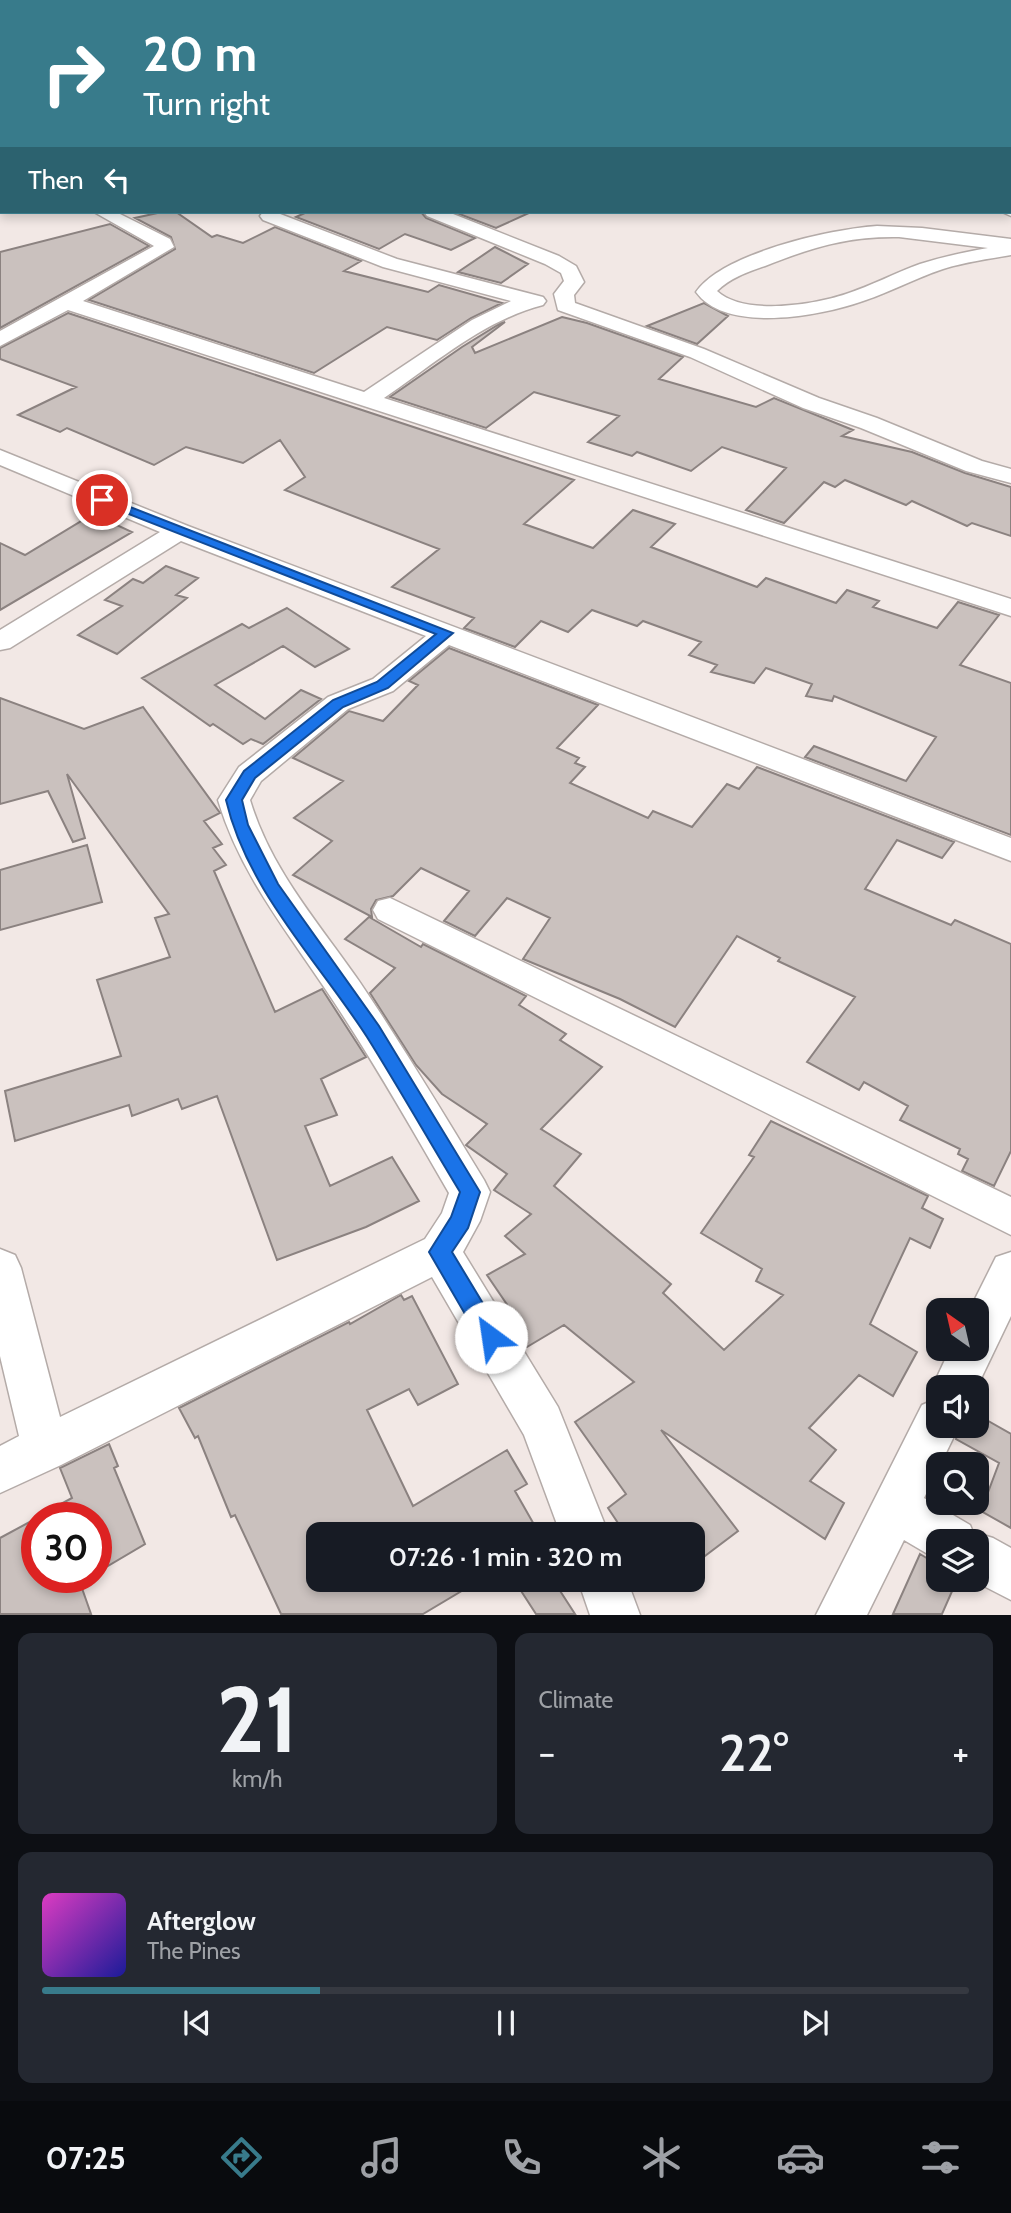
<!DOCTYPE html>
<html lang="en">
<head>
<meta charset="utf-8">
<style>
	body { margin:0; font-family:Cabin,sans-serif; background:#242831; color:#f1f3f6; height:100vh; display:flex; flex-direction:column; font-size:26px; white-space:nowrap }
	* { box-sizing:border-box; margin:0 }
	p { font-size:23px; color:#9ea1a6 }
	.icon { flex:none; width:38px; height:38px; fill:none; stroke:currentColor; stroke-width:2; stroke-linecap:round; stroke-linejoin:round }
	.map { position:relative; height:1615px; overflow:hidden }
	.details { display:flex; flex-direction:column; gap:18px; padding:18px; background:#0d0f14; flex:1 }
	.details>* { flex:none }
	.banner { position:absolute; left:0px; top:0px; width:1012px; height:214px; box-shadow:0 4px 10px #0003; background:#387b8b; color:#fff; overflow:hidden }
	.needle { width:46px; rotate:326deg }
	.buttons { position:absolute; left:926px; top:1298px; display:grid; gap:14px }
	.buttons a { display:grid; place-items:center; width:63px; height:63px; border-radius:14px; background:#171b24; box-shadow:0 4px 10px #0003; font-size:35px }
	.speed { position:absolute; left:21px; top:1502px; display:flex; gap:14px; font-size:35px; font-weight:700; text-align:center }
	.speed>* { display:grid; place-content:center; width:91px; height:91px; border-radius:50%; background:#171b24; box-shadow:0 4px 10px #0003; line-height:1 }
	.speed .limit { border:10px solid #d22; background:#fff; color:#111 }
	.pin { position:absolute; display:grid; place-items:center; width:60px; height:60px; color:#fff; margin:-30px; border:4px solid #fff; border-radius:50%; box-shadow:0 2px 7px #0007 }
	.me { position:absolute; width:77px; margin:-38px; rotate:329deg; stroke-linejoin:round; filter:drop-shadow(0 0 5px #0008) }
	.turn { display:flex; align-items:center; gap:24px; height:147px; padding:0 28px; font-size:32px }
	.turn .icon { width:91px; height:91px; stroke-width:2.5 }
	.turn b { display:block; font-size:49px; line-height:60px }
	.then { display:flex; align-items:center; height:66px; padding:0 28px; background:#0003; gap:14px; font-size:26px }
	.big { font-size:52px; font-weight:600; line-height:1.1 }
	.details .card { flex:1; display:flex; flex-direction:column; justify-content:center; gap:10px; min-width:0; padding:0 24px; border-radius:14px; background:#242831 }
	.details .dial { align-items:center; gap:0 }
	.dial b { font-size:91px; line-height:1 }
	.song { display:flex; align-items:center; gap:21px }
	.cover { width:84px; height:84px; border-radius:10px; background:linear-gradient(135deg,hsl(310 70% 55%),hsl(240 70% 35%)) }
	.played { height:7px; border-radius:4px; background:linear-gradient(90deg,#387b8b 30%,#363941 30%) }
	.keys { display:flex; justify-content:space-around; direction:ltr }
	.heat { display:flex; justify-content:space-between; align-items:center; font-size:38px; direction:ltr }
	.details .tiles { flex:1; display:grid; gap:18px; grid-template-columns:1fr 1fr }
	.card:last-child { grid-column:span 2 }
	.trip { position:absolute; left:306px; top:1522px; width:399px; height:70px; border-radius:14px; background:#171b24; box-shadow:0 4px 10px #0003; font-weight:600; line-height:70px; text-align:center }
	.tabs { display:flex; height:112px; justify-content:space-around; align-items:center; background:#090b0e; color:#9ea1a6 }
	.tabs .icon { width:49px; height:49px }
	.tabs .current { color:#387b8b }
	.tabs b { font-size:32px; color:#f1f3f6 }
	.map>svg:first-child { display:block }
	.building { fill:#cac1be; stroke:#8b8280; stroke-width:2 }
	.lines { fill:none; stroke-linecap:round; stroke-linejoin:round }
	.minor-casing { stroke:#b4aba8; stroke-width:3 }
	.minor { fill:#fff; fill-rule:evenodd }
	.route { fill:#1a73e8; stroke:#114b97; stroke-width:2 }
</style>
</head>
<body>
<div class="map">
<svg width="1011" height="1615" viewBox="0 0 1011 1615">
	<rect width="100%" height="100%" fill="#f2e8e5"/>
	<path class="building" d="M 162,212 L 176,212 L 212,237 L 217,235 L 243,243 L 275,227 L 361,261 L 344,271 L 428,292 L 439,285 L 502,303 L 471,318 L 437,340 L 387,327 L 314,373 L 89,300 L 175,249 L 171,237 L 135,218 Z
		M 307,212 L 421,212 L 426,218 L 475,238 L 451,250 L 405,234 L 379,249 L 296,217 Z
		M 454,212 L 531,212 L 496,228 Z
		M 110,224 L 149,246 L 0,328 L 0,252 Z
		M 495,247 L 528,264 L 501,283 L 458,272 Z
		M 704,303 L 728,316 L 697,344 L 647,326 Z
		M 68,313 L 574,480 L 524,524 L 593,548 L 633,510 L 675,524 L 651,547 L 757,587 L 766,578 L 836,603 L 847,590 L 879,601 L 873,607 L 937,628 L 958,602 L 999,615 L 960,665 L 1011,683 L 1011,835 L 805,757 L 814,746 L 906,781 L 936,737 L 834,696 L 832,701 L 806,696 L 812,684 L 766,668 L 754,683 L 711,672 L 717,665 L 689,655 L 701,642 L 643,621 L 637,626 L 592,610 L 568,632 L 541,621 L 515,647 L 464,628 L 474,618 L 392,587 L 439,549 L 285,490 L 305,477 L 280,440 L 243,463 L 186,447 L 154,465 L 67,428 L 60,432 L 18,415 L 76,387 L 0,359 L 0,348 Z
		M 562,317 L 587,323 L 683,357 L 659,379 L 756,407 L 774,398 L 853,430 L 842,436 L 912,452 L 965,473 L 1011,487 L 1011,536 L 972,523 L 967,526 L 912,501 L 906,505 L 845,480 L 835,487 L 824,482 L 784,523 L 746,510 L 786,468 L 722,447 L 691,471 L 637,452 L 632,456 L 588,442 L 619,416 L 534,392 L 486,428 L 390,397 L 462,347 L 501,323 L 505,322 L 472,347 L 475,353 Z
		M 93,514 L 132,532 L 0,610 L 0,543 L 25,555 Z
		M 166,566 L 198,578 L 176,595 L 187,598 L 117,654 L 78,635 L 122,606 L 105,600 L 133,579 L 143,583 Z
		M 287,608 L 349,649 L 315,667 L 283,646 L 215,685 L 265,719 L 301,690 L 321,699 L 263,744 L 251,739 L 243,744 L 213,724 L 210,726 L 142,678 L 242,624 L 249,628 Z
		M 449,648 L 598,705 L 557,748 L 579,758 L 575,763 L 585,767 L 570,783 L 648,818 L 653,811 L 692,827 L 727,784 L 739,789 L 757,767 L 954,842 L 942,858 L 897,840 L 865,889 L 951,925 L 955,920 L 1011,944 L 1011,1151 L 994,1186 L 962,1171 L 968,1159 L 958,1154 L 960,1149 L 900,1120 L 908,1106 L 864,1082 L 859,1090 L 807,1062 L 855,997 L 778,961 L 780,958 L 737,936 L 675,1027 L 620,999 L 523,959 L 550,918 L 507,898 L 475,936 L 444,921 L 469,891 L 421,868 L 393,896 L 376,900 L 371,909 L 372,917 L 293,875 L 332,841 L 294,818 L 343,781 L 293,758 L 349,711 L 383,721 L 418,685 L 409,681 Z
		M 0,698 L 84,729 L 143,707 L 220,813 L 204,821 L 222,844 L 213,848 L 226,865 L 214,871 L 275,1012 L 322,989 L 366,1057 L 321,1079 L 337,1115 L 305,1126 L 330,1186 L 392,1157 L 419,1201 L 366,1227 L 277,1260 L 217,1096 L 182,1109 L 178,1099 L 132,1116 L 129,1105 L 15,1141 L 5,1091 L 121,1056 L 97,980 L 170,957 L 155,918 L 169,914 L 67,774 L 85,838 L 73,842 L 48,791 L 0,804 Z
		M 87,845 L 102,902 L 0,930 L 0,870 Z
		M 369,917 L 421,947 L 423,944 L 526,996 L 519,1005 L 566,1034 L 560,1040 L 602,1067 L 541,1129 L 581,1154 L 554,1186 L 671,1284 L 663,1293 L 724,1350 L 783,1295 L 756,1281 L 762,1269 L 701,1233 L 754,1157 L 749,1155 L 771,1121 L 928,1196 L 922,1208 L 943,1219 L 930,1248 L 910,1238 L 870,1324 L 917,1352 L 893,1396 L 859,1375 L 809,1428 L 836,1450 L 810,1481 L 844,1503 L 825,1539 L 661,1430 L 738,1531 L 693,1565 L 693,1535 L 626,1535 L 608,1508 L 626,1494 L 575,1422 L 634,1382 L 564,1325 L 527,1347 L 502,1310 L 508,1306 L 487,1275 L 525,1254 L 505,1236 L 531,1214 L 494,1190 L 507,1174 L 466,1145 L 487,1124 L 442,1094 L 416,1065 L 370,993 L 395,968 L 345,939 Z
		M 401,1295 L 404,1300 L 412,1296 L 458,1384 L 418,1405 L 409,1389 L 367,1410 L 413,1506 L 507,1450 L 527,1484 L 515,1491 L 540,1535 L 318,1535 L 318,1580 L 480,1580 L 423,1614 L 281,1614 L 235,1515 L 231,1517 L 198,1436 L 195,1438 L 179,1408 L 349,1322 L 350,1324 Z
		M 976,1414 L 1011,1434 L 1011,1528 L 981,1511 L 999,1463 L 956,1439 L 961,1426 L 976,1426 Z
		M 109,1444 L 118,1466 L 114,1468 L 145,1544 L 96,1573 L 96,1517 L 37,1517 L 72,1498 L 60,1468 Z
		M 37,1518 L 37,1577 L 78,1577 L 91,1614 L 0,1614 L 0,1538 Z
		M 920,1554 L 938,1565 L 938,1580 L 957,1580 L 942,1614 L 893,1614 Z
		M 514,1580 L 553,1580 L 575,1614 L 536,1614 Z"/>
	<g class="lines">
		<defs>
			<path id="minor" d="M 54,0 L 79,0 L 53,2 Z
				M 98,0 L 112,0 L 113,2 L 100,2 Z
				M 167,0 L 187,0 L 188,2 L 169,2 Z
				M 250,0 L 264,0 L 249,2 Z
				M 400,0 L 417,0 L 418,2 L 402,2 Z
				M 840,0 L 857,0 L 858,2 L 842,2 Z
				M 942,0 L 958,0 L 941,2 Z
				M 0,4 L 2,4 L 2,12 L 0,12 Z
				M 0,30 L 2,30 L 2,38 L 0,38 Z
				M 1010,52 L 1011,52 L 1011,61 L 1010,61 Z
				M 0,96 L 2,97 L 2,107 L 0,106 Z
				M 0,170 L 2,170 L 2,181 L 0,181 Z
				M 1010,205 L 1011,205 L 1011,216 L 1002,212 L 1010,212 Z
				M 94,212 L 116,212 L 170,239 L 174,247 L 83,301 L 364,392 L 472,320 L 511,301 L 383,267 L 263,220 L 260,216 L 263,212 L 275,212 L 397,259 L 543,297 L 546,301 L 543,305 C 484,320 434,364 384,398 L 1011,599 L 1011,616 L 68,310 L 0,346 L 0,331 L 154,246 Z
				M 424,212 L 448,212 L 559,256 L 576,266 L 584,282 L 574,295 L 575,303 L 704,349 L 819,398 L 877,418 L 982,461 L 1011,469 L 1011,483 L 966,471 L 861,428 L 803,408 L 690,357 L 558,310 L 554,294 L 564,281 L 561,273 L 545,264 L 427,216 Z
				M 877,226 L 922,228 L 1011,239 L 1011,255 C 988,259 965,262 943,269 C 916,278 890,292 863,301 C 821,316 726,334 696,292 C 723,253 831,229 877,226 ZM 899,237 L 988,248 C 965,252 942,257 920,264 C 895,273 871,286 846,294 C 813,305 744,316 717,291 C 730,278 748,272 765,266 C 813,247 848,236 899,237 Z
				M 0,450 L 188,526 L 1011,838 L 1011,861 L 449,645 L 393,691 L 348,709 L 261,781 L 250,800 C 271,870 318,922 359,981 C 403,1046 443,1113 484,1180 L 490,1192 L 480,1221 L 463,1252 L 558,1407 L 609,1535 L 561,1535 L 524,1435 L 432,1277 L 61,1465 L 0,1493 L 0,1446 L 19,1436 L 0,1356 L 0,1249 L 15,1255 L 21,1268 L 60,1417 L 425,1239 L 442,1213 L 449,1193 C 412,1129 375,1064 334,1002 C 291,936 241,877 218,800 L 239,767 L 328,697 L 373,679 L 426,636 L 181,541 L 10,648 L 0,650 L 0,630 L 160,532 L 0,465 Z
				M 390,898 L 1011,1197 L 1011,1235 L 378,919 L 373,910 L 378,901 Z
				M 1011,1252 L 1011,1316 L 976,1389 L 938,1388 L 938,1426 L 959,1426 L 924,1498 L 970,1525 L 973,1532 L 993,1538 L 1011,1548 L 1011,1600 L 972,1580 L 976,1580 L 976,1542 L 938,1542 L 938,1560 L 904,1540 L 867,1615 L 816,1615 L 922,1405 L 936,1399 L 932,1388 L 950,1349 L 976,1349 L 976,1311 L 969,1311 L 996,1257 Z
				M 578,1580 L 627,1580 L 640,1615 L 590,1615 Z"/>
		</defs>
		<use href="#minor" class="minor-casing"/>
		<use href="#minor" class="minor"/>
	</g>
	<path class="route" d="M 102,496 L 453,633 L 388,688 L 343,707 L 255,778 L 242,800 L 248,825 L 278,884 L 379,1026 L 480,1192 L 468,1228 L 452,1252 L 499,1330 L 502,1337 L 499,1345 L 491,1348 L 483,1345 L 429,1252 L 451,1217 L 460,1192 C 429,1141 399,1088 367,1037 C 318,961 247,890 226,800 L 244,771 L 333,700 L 377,682 L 436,634 L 98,502 L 98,497 Z"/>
</svg>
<div class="buttons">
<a><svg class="needle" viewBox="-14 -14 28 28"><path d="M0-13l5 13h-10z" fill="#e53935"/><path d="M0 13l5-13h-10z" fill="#9ea1a6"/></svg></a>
<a><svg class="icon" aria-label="sound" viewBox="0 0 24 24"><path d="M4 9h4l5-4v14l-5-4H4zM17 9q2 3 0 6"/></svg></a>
<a><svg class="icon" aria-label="search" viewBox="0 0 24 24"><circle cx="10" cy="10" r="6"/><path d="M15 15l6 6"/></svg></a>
<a><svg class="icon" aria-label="layers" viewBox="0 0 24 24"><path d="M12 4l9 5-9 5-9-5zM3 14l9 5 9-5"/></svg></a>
</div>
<div class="speed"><div class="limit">30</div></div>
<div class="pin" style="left:102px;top:500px;background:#d93025"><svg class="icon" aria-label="arrive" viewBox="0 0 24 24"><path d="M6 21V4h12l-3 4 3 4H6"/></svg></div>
<svg class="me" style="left:491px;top:1337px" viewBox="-20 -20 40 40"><circle r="19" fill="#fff"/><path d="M0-13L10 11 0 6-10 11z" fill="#1a73e8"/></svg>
<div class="trip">07:26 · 1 min · 320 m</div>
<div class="banner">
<div class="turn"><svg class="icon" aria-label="right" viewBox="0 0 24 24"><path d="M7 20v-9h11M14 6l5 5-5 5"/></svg><div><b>20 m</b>Turn right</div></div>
<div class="then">Then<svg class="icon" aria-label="left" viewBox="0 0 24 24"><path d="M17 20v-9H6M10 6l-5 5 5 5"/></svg></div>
</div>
</div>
<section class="details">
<div class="tiles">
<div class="card dial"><b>21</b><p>km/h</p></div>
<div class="card"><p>Climate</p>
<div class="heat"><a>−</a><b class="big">22°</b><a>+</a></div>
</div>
<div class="card">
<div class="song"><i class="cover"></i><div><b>Afterglow</b><p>The Pines</p></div></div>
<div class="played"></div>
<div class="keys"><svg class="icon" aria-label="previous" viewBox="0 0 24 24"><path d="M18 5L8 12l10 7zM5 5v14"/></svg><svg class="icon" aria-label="pause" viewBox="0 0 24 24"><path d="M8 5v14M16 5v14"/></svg><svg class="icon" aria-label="next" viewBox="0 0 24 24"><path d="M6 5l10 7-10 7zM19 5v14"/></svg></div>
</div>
</div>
</section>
<nav class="tabs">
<b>07:25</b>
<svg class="icon current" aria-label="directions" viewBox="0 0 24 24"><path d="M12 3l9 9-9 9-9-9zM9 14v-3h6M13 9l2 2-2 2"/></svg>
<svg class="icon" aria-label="music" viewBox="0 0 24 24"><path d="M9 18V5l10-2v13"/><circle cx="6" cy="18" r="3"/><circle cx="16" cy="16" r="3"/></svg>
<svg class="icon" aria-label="phone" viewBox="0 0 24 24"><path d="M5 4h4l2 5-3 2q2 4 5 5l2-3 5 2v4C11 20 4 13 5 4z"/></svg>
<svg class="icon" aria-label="climate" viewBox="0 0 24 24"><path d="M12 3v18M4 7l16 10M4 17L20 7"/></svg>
<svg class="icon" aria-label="car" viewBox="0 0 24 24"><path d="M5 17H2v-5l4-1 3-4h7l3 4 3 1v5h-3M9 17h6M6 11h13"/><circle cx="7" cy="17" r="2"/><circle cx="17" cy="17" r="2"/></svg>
<svg class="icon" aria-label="filters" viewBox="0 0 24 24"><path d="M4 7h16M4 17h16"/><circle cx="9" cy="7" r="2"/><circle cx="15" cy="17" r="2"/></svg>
</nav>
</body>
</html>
